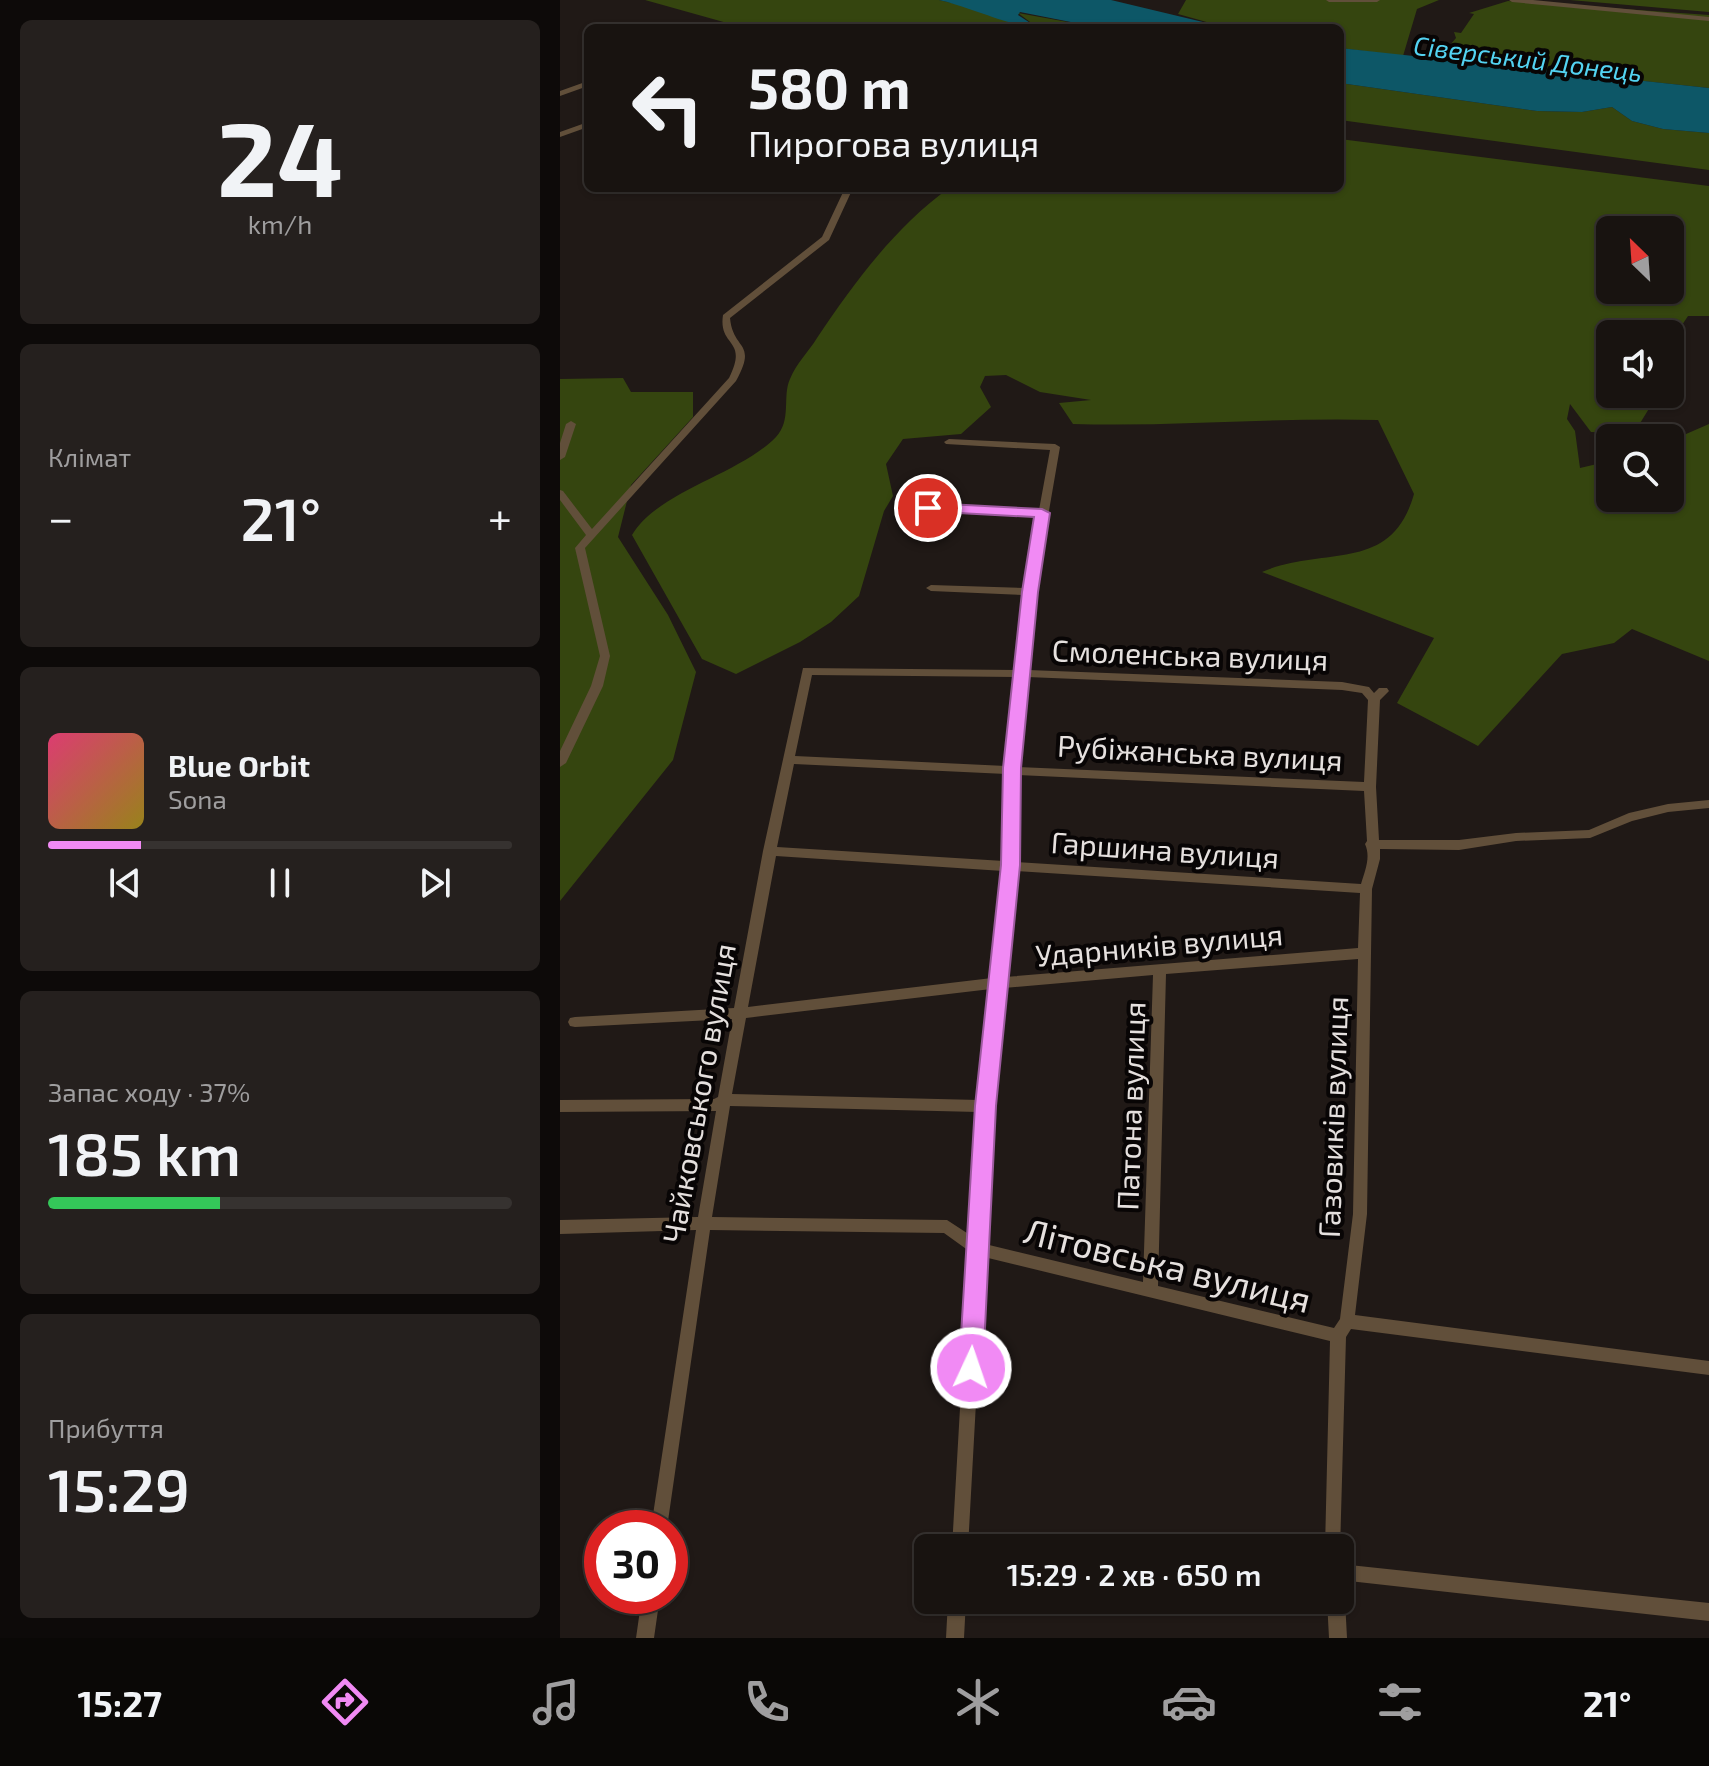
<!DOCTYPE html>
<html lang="uk">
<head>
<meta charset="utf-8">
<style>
	body { margin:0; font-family:"Exo 2",sans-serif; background:#25201e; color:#f1f3f6; height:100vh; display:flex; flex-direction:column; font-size:30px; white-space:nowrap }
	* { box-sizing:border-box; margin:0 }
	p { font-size:26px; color:#9f9e9f }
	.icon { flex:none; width:44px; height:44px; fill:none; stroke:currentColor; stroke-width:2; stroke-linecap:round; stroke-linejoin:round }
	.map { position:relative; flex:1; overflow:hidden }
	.panel { display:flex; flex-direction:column; gap:20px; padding:20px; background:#0d0a09; width:560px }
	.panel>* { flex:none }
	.hud { position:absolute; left:24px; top:24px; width:760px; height:168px; border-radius:12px; box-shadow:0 2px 6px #0004,0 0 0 2px #363230; background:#181310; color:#f1f3f6; overflow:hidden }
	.needle { width:52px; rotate:335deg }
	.tools { position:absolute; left:1036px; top:216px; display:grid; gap:16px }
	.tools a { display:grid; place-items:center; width:88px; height:88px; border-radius:12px; background:#181310; box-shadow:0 2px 6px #0004,0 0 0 2px #363230; font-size:40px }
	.speed { position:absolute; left:24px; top:1510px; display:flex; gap:16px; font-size:40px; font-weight:700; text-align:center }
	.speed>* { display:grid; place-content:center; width:104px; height:104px; border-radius:50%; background:#181310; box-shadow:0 2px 6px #0004,0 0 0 2px #363230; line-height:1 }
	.speed .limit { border:12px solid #d22; background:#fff; color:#111 }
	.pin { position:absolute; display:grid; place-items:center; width:68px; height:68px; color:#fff; margin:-34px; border:4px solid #fff; border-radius:50%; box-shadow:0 2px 8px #0007 }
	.me { position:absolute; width:88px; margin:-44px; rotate:3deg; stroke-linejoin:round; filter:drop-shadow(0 0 6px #0008) }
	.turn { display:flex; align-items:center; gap:28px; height:168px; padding:0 32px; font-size:36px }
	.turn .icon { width:104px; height:104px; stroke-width:2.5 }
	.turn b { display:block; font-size:56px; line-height:68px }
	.big { font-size:60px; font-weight:600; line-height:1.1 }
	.panel .widget { flex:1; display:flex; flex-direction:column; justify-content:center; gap:12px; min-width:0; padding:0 28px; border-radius:12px; background:#25201e }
	.panel .dial { align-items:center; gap:0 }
	.dial b { font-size:104px; line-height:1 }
	.song { display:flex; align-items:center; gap:24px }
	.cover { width:96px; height:96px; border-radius:12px; background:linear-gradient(135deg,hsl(340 70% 55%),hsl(50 70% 35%)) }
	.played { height:8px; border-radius:4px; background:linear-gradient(90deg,#f18af4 20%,#363230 20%) }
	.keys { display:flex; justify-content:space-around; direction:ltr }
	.heat { display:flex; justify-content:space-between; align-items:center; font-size:44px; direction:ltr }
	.charge { height:12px; border-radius:6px; background:linear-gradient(90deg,#34c759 37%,#363230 0) }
	.trip { position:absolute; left:354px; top:1534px; width:440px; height:80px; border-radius:12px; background:#181310; box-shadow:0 2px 6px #0004,0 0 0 2px #363230; font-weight:600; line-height:80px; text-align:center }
	.tab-bar { display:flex; height:128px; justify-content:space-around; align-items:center; background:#0a0806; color:#9f9e9f }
	.tab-bar .icon { width:56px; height:56px }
	.tab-bar .selected { color:#f18af4 }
	.tab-bar b { font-size:36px; color:#f1f3f6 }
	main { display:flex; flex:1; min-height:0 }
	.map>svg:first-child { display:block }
	.green { fill:#35450f; fill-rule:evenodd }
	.water { fill:#0d5767 }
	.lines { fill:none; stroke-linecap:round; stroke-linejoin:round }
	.street { fill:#614f3a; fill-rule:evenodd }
	.route { fill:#f18af4; stroke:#9d5a9f; stroke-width:2 }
	.labels { text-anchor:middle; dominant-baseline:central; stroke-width:8; stroke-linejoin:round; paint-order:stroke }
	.far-water-label { font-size:26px; font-style:italic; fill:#53d3f2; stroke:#080505 }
	.street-label { font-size:30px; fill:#e5e0de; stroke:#080505 }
	.near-street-label { font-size:36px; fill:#e5e0de; stroke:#080505 }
</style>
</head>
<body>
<main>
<section class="panel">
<div class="widget dial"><b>24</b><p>km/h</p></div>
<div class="widget"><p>Клімат</p>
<div class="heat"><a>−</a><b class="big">21°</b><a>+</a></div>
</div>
<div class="widget">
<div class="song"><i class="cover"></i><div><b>Blue Orbit</b><p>Sona</p></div></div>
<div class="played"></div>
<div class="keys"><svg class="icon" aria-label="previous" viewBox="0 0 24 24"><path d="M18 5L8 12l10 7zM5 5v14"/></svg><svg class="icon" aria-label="pause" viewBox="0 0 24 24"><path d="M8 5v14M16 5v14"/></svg><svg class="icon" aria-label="next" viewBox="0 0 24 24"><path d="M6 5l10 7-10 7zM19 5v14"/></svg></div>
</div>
<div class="widget"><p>Запас ходу · 37%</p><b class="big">185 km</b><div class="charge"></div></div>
<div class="widget"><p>Прибуття</p><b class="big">15:29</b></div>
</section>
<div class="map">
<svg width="1149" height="1638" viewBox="0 0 1149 1638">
	<rect width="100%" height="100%" fill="#201916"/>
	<path class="green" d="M 85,0 L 379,0 L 418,9 L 465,28 L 185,28 Z
		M 626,0 L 879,0 L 857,9 L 843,56 L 780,48 L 780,28 L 668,28 L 618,14 Z
		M 1010,0 L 1149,0 L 1149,12 Z
		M 948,1 L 1149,15 L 1149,88 L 878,59 L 896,38 L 894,32 L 901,33 L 914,14 L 909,13 Z
		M 458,13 L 541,28 L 478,28 Z
		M 780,83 L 977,111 L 1022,112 L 1052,107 L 1072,121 L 1103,129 L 1149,133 L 1149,170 L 780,120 Z
		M 780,139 L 1149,186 L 1149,316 L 1128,316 L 1110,343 L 1110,334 L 1050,334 L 1050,394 L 1098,394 L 1074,433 L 1031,432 L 1010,404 L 1007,419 L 1015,431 L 1020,468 L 1050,461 L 1050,498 L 1110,498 L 1110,441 L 1149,424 L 1149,661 L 1072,629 L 1054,643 L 1002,654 L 918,746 L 837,703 L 874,638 L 702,572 C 764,545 831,575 854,494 L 818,420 C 716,417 615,427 513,424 L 499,403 L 531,400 L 480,392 L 446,375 L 425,376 L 420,387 L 431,407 L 401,434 L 343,439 L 326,464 L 333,496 L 324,511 L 299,596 L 271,622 L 240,642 L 176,674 L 142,659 L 72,535 C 98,491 179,475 216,437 C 232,420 222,396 230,379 C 236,364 249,351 257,338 C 294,283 335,227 389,188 L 780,188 ZM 1110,230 L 1110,290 L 1050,290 L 1050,230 Z
		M 63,378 L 71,392 L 133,392 L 133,417 L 71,485 L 58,537 L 108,615 L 136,672 L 113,760 L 0,901 L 0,379 Z"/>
	<path class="water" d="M 379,0 L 551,0 L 668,28 L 541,28 L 460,12 L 458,15 L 478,28 C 455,28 407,6 379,0 Z
		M 780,48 L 1149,88 L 1149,133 L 1103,129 L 1072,121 L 1052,107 L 1022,112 L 977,111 L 780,83 Z"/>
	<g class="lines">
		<path class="street" d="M 766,0 L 820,0 L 817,2 L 769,2 Z
			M 949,0 L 973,0 L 1149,17 L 1149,21 L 952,2 Z
			M 28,81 L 28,86 L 0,96 L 0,91 Z
			M 28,122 L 28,127 L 0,137 L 0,132 Z
			M 285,188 L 293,188 L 269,240 L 170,318 C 173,351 198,341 176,381 L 25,548 L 50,656 L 43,686 L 6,763 L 0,767 L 0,751 L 31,686 L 40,656 L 15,548 L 26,535 L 0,500 L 0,490 L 3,491 L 32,529 L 169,378 C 189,338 158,348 163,315 L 262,237 Z
			M 11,421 L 16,424 L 5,457 L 0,460 L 0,443 L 6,424 Z
			M 389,439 L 495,444 L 500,447 L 475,592 L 468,670 L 782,682 L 809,687 L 814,693 L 819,688 L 827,688 L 829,691 L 820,700 L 816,787 L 819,840 L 899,840 L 956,833 L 1029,830 L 1069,813 L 1108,804 L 1149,800 L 1149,808 L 1108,812 L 1072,821 L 1030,838 L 956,841 L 899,850 L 820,849 L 820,859 L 812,889 L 807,1214 L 795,1315 L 1149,1361 L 1149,1375 L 791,1329 L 786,1337 L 780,1551 L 780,1548 L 765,1548 L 770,1341 L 424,1257 L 408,1548 L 392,1548 L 409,1251 L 384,1233 L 150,1230 L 107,1528 L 91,1528 L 136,1230 L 0,1234 L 0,1220 L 138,1217 L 156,1111 L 0,1112 L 0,1100 L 154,1099 L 158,1097 L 172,1019 L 15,1027 L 10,1026 L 8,1022 L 10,1018 L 15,1017 L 174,1008 L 203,851 L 243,668 L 457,670 L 464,595 L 371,591 L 366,588 L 371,585 L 465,588 L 478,516 L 339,509 L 334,506 L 339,503 L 479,510 L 490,450 L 386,444 L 384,442 ZM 252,675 L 456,677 L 446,766 L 235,756 ZM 467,677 L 782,690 L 802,693 L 808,700 L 804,782 L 458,767 ZM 234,764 L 446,774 L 444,861 L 217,847 ZM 458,775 L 804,791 L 807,841 L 805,844 C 811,857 805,871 801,884 L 456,862 ZM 216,856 L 443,871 L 432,978 L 188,1007 ZM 456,871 L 800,893 L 798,948 L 445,977 ZM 798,959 L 793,1214 L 780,1319 L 774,1328 L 598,1286 L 606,974 ZM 593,975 L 583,1282 L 425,1244 L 432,1106 L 444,988 ZM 431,989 L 419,1100 L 172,1094 L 186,1018 ZM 170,1106 L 418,1112 L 410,1235 L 387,1220 L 152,1217 Z
			M 780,1564 L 1149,1603 L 1149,1621 L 780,1580 Z
			M 780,1593 L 785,1600 L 787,1638 L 769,1638 L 767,1600 L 780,1600 Z
			M 82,1596 L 100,1596 L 94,1638 L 76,1638 Z
			M 388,1600 L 406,1600 L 404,1638 L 386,1638 Z"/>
	</g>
	<path class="route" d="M 368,503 L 482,509 L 490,513 L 478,592 L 461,768 L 460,865 L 436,1106 L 423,1368 L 419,1376 L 411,1380 L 402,1376 L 399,1368 L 415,1106 L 441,865 L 443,768 L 462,592 L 474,517 L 362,511 L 360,508 Z"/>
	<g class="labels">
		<g class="far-water-label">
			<text transform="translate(968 58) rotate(7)">Сіверський Донець</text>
		</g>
		<g class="street-label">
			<text transform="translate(630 654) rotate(2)">Смоленська вулиця</text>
			<text transform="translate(640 752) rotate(3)">Рубіжанська вулиця</text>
			<text transform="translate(605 849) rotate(4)">Гаршина вулиця</text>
			<text transform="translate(599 944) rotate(-5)">Ударників вулиця</text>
			<text transform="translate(138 1093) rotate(-80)">Чайковського вулиця</text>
			<text transform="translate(570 1106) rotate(-88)">Патона вулиця</text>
			<text transform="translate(772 1117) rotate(-88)">Газовиків вулиця</text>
		</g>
		<g class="near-street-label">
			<text transform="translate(608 1264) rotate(14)">Літовська вулиця</text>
		</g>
	</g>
</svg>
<div class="tools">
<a><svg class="needle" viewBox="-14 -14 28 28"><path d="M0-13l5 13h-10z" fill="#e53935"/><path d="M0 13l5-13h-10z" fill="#9f9e9f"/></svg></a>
<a><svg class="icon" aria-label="sound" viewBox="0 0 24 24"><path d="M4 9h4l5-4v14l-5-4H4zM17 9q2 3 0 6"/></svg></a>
<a><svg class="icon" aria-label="search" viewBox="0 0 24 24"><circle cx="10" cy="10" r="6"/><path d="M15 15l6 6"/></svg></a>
</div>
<div class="speed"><div class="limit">30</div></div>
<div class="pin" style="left:368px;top:508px;background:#d93025"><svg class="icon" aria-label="arrive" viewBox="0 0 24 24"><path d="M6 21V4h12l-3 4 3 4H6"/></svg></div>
<svg class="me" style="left:411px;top:1368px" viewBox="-20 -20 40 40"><circle r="17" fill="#f18af4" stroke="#fff" stroke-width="3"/><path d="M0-11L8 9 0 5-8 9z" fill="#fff"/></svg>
<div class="trip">15:29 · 2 хв · 650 m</div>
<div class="hud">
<div class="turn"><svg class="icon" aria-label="left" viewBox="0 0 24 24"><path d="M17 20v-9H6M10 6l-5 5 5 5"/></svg><div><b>580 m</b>Пирогова вулиця</div></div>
</div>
</div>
</main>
<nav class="tab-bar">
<b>15:27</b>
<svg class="icon selected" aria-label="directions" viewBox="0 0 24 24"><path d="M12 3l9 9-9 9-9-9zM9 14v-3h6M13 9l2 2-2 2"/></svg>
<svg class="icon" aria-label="music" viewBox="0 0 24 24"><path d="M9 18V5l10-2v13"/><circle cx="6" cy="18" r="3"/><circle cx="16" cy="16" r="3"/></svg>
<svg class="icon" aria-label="phone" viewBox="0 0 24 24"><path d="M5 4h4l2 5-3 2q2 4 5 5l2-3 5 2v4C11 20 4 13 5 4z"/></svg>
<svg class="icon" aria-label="climate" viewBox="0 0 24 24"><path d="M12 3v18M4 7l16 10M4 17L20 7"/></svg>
<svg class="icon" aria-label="car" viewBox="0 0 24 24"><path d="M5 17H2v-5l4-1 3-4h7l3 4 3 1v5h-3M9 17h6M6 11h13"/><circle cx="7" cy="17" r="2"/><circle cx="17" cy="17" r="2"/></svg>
<svg class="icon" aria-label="filters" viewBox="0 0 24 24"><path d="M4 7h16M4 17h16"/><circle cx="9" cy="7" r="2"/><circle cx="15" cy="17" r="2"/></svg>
<b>21°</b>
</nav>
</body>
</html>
